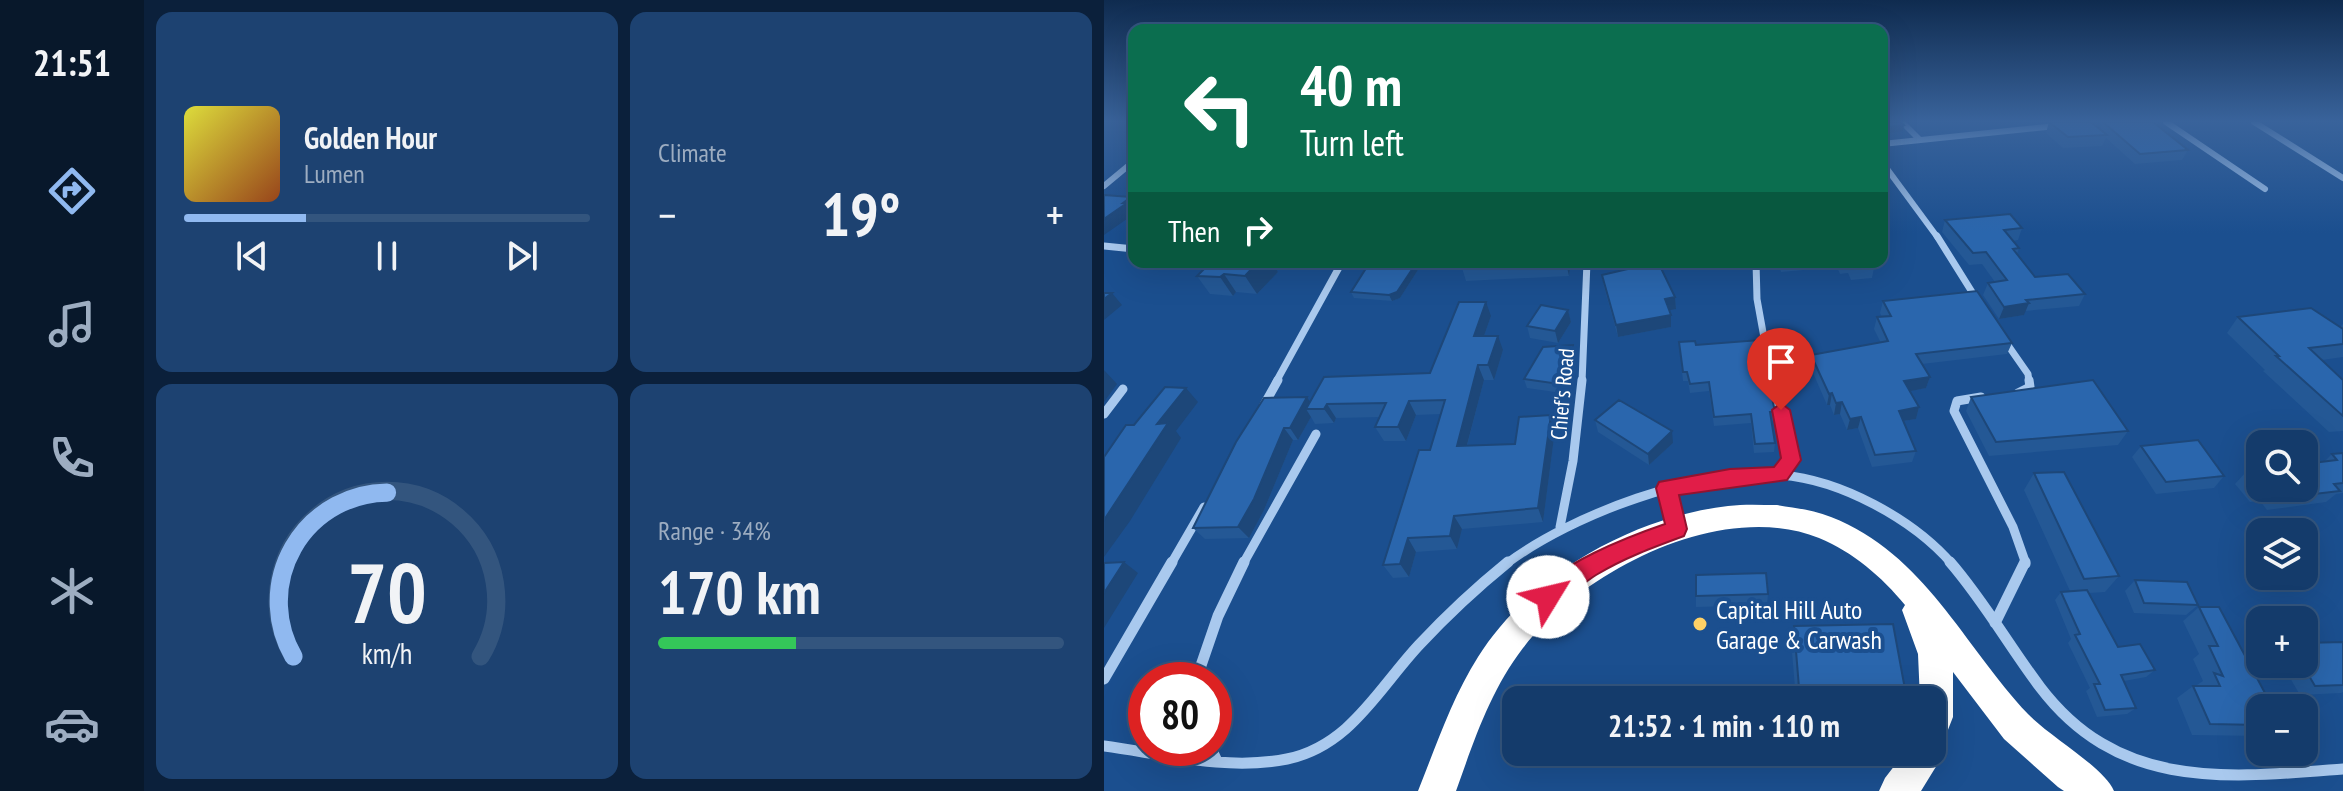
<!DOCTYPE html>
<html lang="en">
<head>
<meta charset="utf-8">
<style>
	body { margin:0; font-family:"PT Sans Narrow",sans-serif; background:#1d4271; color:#f1f3f6; height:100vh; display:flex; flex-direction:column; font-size:30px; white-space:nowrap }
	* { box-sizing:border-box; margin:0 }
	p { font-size:26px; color:#9dadc1 }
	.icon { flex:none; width:44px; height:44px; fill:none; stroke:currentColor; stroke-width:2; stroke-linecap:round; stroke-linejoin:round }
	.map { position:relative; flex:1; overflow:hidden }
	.side { display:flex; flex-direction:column; gap:12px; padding:12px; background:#0b203b; width:960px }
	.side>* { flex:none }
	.hud { position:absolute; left:24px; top:24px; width:760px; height:244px; border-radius:16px; box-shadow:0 8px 32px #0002,0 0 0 2px #33557e; background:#0b6e4f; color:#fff; overflow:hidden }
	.fabs { position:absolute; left:1142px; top:430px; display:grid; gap:16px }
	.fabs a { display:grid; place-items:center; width:72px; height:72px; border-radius:16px; background:#143b6b; box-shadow:0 8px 32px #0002,0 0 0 2px #33557e; font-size:40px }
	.speed { position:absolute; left:24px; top:662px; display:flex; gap:16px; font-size:40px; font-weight:700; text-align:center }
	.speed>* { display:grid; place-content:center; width:104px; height:104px; border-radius:50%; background:#143b6b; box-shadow:0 8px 32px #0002,0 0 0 2px #33557e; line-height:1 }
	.speed .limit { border:12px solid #d22; background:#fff; color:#111 }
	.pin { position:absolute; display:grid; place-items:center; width:68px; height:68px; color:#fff; margin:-82px -34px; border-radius:50% 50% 50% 0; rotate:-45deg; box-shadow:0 0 8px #0007 }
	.pin .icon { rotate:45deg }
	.me { position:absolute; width:88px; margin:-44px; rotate:54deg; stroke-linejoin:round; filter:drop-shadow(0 0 6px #0008) }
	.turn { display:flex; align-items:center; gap:28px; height:168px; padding:0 40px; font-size:36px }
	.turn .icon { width:104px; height:104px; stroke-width:2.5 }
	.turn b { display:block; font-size:56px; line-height:68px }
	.then { display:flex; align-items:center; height:76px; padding:0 40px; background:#0003; gap:16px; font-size:30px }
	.big { font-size:60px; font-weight:800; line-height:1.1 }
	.side .widget { flex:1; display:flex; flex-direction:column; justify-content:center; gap:12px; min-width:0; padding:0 28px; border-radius:16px; background:#1d4271 }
	.side .dial { align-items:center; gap:0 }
	.dial svg { height:208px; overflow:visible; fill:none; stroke:#33557e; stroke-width:7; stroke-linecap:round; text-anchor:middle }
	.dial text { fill:#f1f3f6; stroke:none }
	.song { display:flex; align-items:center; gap:24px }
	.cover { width:96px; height:96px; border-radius:12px; background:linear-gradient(135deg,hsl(60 70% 55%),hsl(20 70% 35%)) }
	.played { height:8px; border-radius:4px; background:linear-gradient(90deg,#90b9f0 30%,#33557e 30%) }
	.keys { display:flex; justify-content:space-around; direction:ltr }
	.heat { display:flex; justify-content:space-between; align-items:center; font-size:44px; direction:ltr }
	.charge { height:12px; border-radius:6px; background:linear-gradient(90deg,#34c759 34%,#33557e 0) }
	.side .tiles { flex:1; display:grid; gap:12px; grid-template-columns:repeat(2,1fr) }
	.trip { position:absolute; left:398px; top:686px; width:444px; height:80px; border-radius:16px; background:#143b6b; box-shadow:0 8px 32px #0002,0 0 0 2px #33557e; font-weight:800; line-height:80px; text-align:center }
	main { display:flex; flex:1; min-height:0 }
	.menu { display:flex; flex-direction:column; width:144px; justify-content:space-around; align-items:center; background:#08182b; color:#9dadc1 }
	.menu .icon { width:56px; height:56px }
	.menu .selected { color:#90b9f0 }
	.menu b { font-size:36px; color:#f1f3f6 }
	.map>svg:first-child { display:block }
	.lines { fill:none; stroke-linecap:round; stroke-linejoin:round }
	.street-far3 { stroke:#a9c9ee; stroke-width:6 }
	.street-far2 { stroke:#a9c9ee; stroke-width:7 }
	.street-far1 { stroke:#a9c9ee; stroke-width:9 }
	.street { stroke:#a9c9ee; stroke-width:11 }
	.highway { fill:#fff; fill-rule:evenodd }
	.wall { fill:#245895 }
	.shaded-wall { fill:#1d4779 }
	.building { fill:#2a66ad; stroke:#1d4779; stroke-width:2 }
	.route { fill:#e11d48; stroke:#92132f; stroke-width:2 }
	.poi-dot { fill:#ffd166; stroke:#1b4f8f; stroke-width:3 }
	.labels { text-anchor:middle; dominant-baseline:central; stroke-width:8; stroke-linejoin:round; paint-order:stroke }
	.street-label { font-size:22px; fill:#fff; stroke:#1b4f8f }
	.near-poi-label { font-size:26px; fill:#fff; stroke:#1b4f8f; text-anchor:start }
</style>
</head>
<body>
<main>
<nav class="menu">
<b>21:51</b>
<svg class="icon selected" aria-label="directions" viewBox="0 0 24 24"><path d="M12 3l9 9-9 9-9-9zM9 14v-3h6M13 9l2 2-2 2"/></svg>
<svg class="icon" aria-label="music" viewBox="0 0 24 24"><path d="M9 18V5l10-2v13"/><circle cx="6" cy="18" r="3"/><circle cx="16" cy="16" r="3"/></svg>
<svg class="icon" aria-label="phone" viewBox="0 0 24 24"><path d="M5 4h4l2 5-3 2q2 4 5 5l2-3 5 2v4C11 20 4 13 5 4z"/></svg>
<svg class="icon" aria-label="climate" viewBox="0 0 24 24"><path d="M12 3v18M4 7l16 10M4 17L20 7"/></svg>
<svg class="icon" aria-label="car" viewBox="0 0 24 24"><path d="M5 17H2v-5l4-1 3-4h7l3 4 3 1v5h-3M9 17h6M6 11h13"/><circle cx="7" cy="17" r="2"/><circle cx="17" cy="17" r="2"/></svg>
</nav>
<section class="side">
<div class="tiles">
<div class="widget">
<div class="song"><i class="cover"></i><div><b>Golden Hour</b><p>Lumen</p></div></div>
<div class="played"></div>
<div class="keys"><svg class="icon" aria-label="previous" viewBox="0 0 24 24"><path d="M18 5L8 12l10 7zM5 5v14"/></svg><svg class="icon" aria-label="pause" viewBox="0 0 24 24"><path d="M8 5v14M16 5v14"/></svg><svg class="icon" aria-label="next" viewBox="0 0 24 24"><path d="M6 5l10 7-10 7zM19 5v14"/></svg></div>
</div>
<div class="widget"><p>Climate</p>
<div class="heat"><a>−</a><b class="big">19°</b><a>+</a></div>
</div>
<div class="widget dial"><svg viewBox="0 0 100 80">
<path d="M14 69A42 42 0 1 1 86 69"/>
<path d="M14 69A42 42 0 0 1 50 6" stroke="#90b9f0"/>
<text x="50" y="56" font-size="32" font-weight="700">70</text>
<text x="50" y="72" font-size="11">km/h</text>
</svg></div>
<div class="widget"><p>Range · 34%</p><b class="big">170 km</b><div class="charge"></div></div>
</div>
</section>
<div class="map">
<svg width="1239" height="791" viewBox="0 0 1239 791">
	<rect width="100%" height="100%" fill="#1b4f8f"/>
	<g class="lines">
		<path class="street-far3" d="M 798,122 L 816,140
			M 1062,122 L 1161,189
			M 1150,122 L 1239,178
			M 778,144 L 952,126
			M 778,162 L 834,238
			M 0,186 L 30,161"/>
		<path class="street-far2" d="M 833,236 L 873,300
			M 0,246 L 30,249
			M 652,262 L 653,299 L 668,382
			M 901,341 L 924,374 L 925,382
			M 172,382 L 238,262
			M 478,382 L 483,262"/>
		<path class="street-far1" d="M 668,380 L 687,460 L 676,475
			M 914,393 L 926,387 L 925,380
			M 877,397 L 853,401 L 850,411 L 909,527 L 922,564
			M 160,405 L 174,380
			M 0,414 L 19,389
			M 563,488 L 572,528
			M 456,527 L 469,461 L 478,380
			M 67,564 L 100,507
			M 139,564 L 212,434
			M 402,564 C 469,514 593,468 677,475 C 737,480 809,519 848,564"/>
		<path class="street" d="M 846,562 C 880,601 905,646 936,687 C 1015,791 1122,778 1239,769
			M 891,623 L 921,562
			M 0,679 L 68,562
			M 92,680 L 114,616 L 140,562
			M 0,746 C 59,754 124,771 183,759 C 246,746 274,689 315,645 C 343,615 372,588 404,562
			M 107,748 L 112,759"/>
		<path class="highway" d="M 673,505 C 691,508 710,510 727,517 C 821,554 859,645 924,714 C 946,737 1000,767 1010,791 L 960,791 L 954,787 L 900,739 L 849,672 L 849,717 L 838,745 L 841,752 L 817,791 L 775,791 L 781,778 L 801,752 L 828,752 L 828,700 L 816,700 L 814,654 L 798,610 L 801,605 C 778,577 749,552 715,538 C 617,499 479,571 419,648 C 386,691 370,741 352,791 L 314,791 C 332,746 348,698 374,657 C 425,575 529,517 624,506 C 640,504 657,505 673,505 Z"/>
	</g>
	<path class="wall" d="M 945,122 L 996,130 L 999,122 L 1084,150 L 1078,160 L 1031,164 L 1002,138 L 998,146 L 959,148 L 942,133 Z
		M 841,220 L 918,228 L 914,240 L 909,241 L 915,248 L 913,254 L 931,277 L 981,294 L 975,306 L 921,311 L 920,315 L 895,319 L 879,295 L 884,283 L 891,282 L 878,264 L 865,265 L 838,232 Z
		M 107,262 L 168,262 L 174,272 L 153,294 L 132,292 L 129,296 L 106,294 L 93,276 Z
		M 266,262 L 319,262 L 296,298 L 288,301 L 250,298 L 247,292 Z
		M 326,262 L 467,262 L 465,276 L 362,281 L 358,268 L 359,264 L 327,264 Z
		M 674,262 L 771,262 L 771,263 L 768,278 L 747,280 L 744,273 L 736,274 L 733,267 L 677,272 Z
		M 498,275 L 571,297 L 572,309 L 565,310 L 567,327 L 514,337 L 500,287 Z
		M 779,301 L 908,343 L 903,354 L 818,364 L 826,377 L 822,388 L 806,391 L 815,407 L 812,419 L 799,421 L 812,451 L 808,462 L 768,467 L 754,428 L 743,430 L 736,414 L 730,415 L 726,405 L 723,405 L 706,366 L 707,355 L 777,343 L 770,329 L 773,317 L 778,317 L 776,313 Z
		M 464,310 L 467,322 L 454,343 L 426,338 L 423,326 Z
		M 387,316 L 380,336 L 399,350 L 390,380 L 380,380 L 363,446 L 411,444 L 451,430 L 439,522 L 358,529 L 353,549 L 312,552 L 305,577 L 289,578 L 279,565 L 326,450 L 337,414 L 312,415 L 302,441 L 280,441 L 271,427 L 276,417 L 232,418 L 230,423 L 211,424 L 207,417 L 194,440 L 189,440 L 160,510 L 145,538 L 101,539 L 89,528 L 206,402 L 326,373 Z
		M 1134,317 L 1236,327 L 1239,324 L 1239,357 L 1218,360 L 1239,380 L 1239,431 L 1225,432 L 1159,371 L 1161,370 L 1123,333 Z
		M 575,342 L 592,345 L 671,412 L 670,421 L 668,421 L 671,443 L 670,452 L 650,453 L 647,423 L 610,426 L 605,391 L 586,393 L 584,381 L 579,381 Z
		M 469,345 L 471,354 L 469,371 L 466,371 L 458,393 L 423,388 L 420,379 Z
		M 867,397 L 1024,431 L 1014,445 L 885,456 L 862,411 Z
		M 491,420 L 569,443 L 545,465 L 494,432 Z
		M 1037,446 L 1120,476 L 1110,488 L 1052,494 L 1028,457 Z
		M 1239,453 L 1239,493 L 1232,494 L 1222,502 L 1163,510 L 1156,501 L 1146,502 L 1131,484 L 1142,472 L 1220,462 L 1228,454 Z
		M 930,473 L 1015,576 L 1001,592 L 985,593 L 1014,647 L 1051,670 L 1042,677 L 1020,681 L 1032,708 L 1023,714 L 993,717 L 982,691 L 986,688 L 964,643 L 967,639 L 951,600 L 957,592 L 966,591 L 920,490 Z
		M 1031,580 L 1094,605 L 1082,615 L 1030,613 L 1021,591 Z
		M 664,594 L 663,605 L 592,607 L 592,596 Z
		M 1095,607 L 1156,708 L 1156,736 L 1088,735 L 1073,698 L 1089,686 L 1093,685 L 1099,681 L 1089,659 L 1095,654 L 1079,621 Z
		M 690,626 L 803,700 L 692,700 L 687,640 Z
		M 1239,642 L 1239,692 L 1237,693 L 1196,695 L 1178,664 L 1200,664 Z"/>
	<path class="shaded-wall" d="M 800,125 L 799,131 L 778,134 L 778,128 Z
		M 27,197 L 30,201 L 29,211 L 30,214 L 0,235 L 0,219 Z
		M 148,262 L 168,262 L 174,272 L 153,294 L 141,276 Z
		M 313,262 L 319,262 L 296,298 L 288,301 L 285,295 Z
		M 463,262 L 467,262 L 465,276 L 462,263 Z
		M 120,274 L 132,292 L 129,296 L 116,277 Z
		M 8,293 L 18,305 L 0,320 L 0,299 Z
		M 571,297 L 572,309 L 562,311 L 561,299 Z
		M 382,302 L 387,316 L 375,350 L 370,336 Z
		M 925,303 L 920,315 L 895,319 L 900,307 Z
		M 464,310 L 467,322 L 454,343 L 451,331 Z
		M 567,315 L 567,327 L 514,337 L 512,325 Z
		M 394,336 L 399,350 L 390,380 L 384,365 Z
		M 469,345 L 471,354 L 469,371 L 467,362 Z
		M 464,362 L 466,371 L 458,393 L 455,384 Z
		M 374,365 L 380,380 L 359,460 L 353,446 Z
		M 0,370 L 13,384 L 0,402 Z
		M 826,377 L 822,388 L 797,393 L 800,381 Z
		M 82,388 L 94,402 L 72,431 L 77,438 L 26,521 L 0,557 L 0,520 L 53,424 Z
		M 728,393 L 726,405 L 723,405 L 725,394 Z
		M 203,397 L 210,409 L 202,409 L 207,417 L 194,440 L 186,428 Z
		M 305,401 L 312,415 L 302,441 L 294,427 Z
		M 738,402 L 736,414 L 730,415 L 732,403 Z
		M 223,404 L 232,418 L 230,423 L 220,409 Z
		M 815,407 L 812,419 L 792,422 L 795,411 Z
		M 447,415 L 451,430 L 439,522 L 434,508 Z
		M 757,417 L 754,428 L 743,430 L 746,419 Z
		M 180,428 L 189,440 L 160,510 L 145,538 L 134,527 Z
		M 568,431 L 569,443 L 545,465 L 544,454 Z
		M 350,516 L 358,529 L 353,549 L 346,536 Z
		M 304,538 L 312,552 L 305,577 L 296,564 Z
		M 20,562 L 34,573 L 0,628 L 0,593 Z"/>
	<path class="building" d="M 778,122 L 797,122 L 800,125 L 778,128 Z
		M 945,122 L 987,122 L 1003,135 L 964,137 Z
		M 999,122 L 1049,122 L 1084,150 L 1036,154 Z
		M 0,195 L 27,197 L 19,203 L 23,203 L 0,219 Z
		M 906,214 L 918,228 L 900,230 L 915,248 L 909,249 L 931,277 L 964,274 L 981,294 L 922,300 L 925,303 L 900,307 L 884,283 L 903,280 L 882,252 L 869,253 L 841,220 Z
		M 107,262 L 154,262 L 141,276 L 120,274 L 116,277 L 93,276 Z
		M 266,262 L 313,262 L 293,292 L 285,295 L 247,292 Z
		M 360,262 L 463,262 L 462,263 L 358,268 Z
		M 554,262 L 571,297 L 561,299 L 567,315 L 512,325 L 498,275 Z
		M 748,262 L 771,262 L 771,263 L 749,265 Z
		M 873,291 L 908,343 L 812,354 L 826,377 L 800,381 L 815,407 L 795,411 L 812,451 L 771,455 L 757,417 L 746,419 L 738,402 L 732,403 L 728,393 L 725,394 L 707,355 L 784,341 L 773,317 L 787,316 L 779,301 Z
		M 0,293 L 8,293 L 0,299 Z
		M 355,302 L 382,302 L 370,336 L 394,336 L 384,365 L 374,365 L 353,446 L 411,444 L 415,417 L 447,415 L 434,508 L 350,516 L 346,536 L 304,538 L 296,564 L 279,565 L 315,450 L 326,450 L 341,400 L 305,401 L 294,427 L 271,427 L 282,403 L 223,404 L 220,409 L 202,409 L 220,377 L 326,373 Z
		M 437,305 L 464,310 L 451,331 L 423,326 Z
		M 1207,308 L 1239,329 L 1239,344 L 1205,348 L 1239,380 L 1239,416 L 1172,356 L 1175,356 L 1134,317 Z
		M 656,340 L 671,412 L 666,412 L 671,443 L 651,444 L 647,414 L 610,417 L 605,382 L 586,384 L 583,372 L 579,372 L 575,342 L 591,341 L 592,345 Z
		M 469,345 L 467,362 L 464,362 L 455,384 L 420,379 L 439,347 Z
		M 989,380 L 1024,431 L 892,442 L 867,397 Z
		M 61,387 L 82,388 L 53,424 L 64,423 L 0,520 L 0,457 L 22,425 L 30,425 Z
		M 203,397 L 186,428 L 180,428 L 150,499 L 134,527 L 89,528 L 132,442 L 160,398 Z
		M 515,400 L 568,431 L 544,454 L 491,420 Z
		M 1094,440 L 1120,476 L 1062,482 L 1037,446 Z
		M 1239,453 L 1239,483 L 1230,484 L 1236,491 L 1175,498 L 1168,490 L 1158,491 L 1142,472 L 1156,470 L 1156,488 L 1200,488 L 1200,464 L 1233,460 L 1228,454 Z
		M 960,472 L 1015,576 L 980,579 L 930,473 Z
		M 20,562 L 0,593 L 0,563 Z
		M 662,573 L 664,594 L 592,596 L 592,575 Z
		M 1031,580 L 1083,582 L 1094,605 L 1040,603 Z
		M 983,590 L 1014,647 L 1036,644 L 1051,670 L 1017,675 L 1032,708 L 1001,710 L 990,684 L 996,684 L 971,635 L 976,634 L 957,592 Z
		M 1095,607 L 1115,607 L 1169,708 L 1156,708 L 1156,725 L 1106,724 L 1089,686 L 1116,686 L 1110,673 L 1119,676 L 1105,646 L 1114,646 Z
		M 789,624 L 803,700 L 696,700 L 690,626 Z
		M 1239,642 L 1239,685 L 1211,686 L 1198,664 L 1200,664 L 1200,643 Z"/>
	<linearGradient id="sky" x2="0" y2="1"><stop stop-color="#0f2b4f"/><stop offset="0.52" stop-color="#39639b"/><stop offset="1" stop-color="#39639b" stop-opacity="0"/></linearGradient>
	<rect width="1239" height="233" fill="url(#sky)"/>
	<path class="route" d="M 677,403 L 686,410 L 697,460 L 683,480 L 575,495 L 583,529 L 580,536 C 550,547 520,558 492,575 C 476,585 462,601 444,608 L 436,604 L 433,597 C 446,566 529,535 561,524 L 552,488 L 555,482 L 626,469 L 670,467 L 677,458 L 668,410 Z"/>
	<circle class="poi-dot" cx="596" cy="624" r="8"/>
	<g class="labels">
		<g class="street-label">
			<text transform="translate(458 394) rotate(-85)">Chief's Road</text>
		</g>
		<g class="near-poi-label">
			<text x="612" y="609">Capital Hill Auto<tspan x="612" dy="30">Garage &amp; Carwash</tspan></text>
		</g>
	</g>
</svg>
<div class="fabs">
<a><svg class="icon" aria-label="search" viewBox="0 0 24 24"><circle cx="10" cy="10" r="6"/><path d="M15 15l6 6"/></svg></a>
<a><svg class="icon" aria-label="layers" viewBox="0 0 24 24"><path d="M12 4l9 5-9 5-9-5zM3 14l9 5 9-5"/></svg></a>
<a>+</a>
<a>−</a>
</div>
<div class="speed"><div class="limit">80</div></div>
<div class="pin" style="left:677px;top:410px;background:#d93025"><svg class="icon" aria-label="arrive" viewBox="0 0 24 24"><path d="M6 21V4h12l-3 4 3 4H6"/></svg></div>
<svg class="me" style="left:444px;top:597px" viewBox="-20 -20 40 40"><circle r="19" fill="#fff"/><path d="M0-13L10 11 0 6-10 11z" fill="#e11d48"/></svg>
<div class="trip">21:52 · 1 min · 110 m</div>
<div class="hud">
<div class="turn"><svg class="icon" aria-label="left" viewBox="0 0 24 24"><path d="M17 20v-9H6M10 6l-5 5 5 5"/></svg><div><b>40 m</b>Turn left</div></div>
<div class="then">Then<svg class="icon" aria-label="right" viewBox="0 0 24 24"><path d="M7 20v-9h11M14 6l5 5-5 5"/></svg></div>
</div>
</div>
</main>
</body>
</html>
